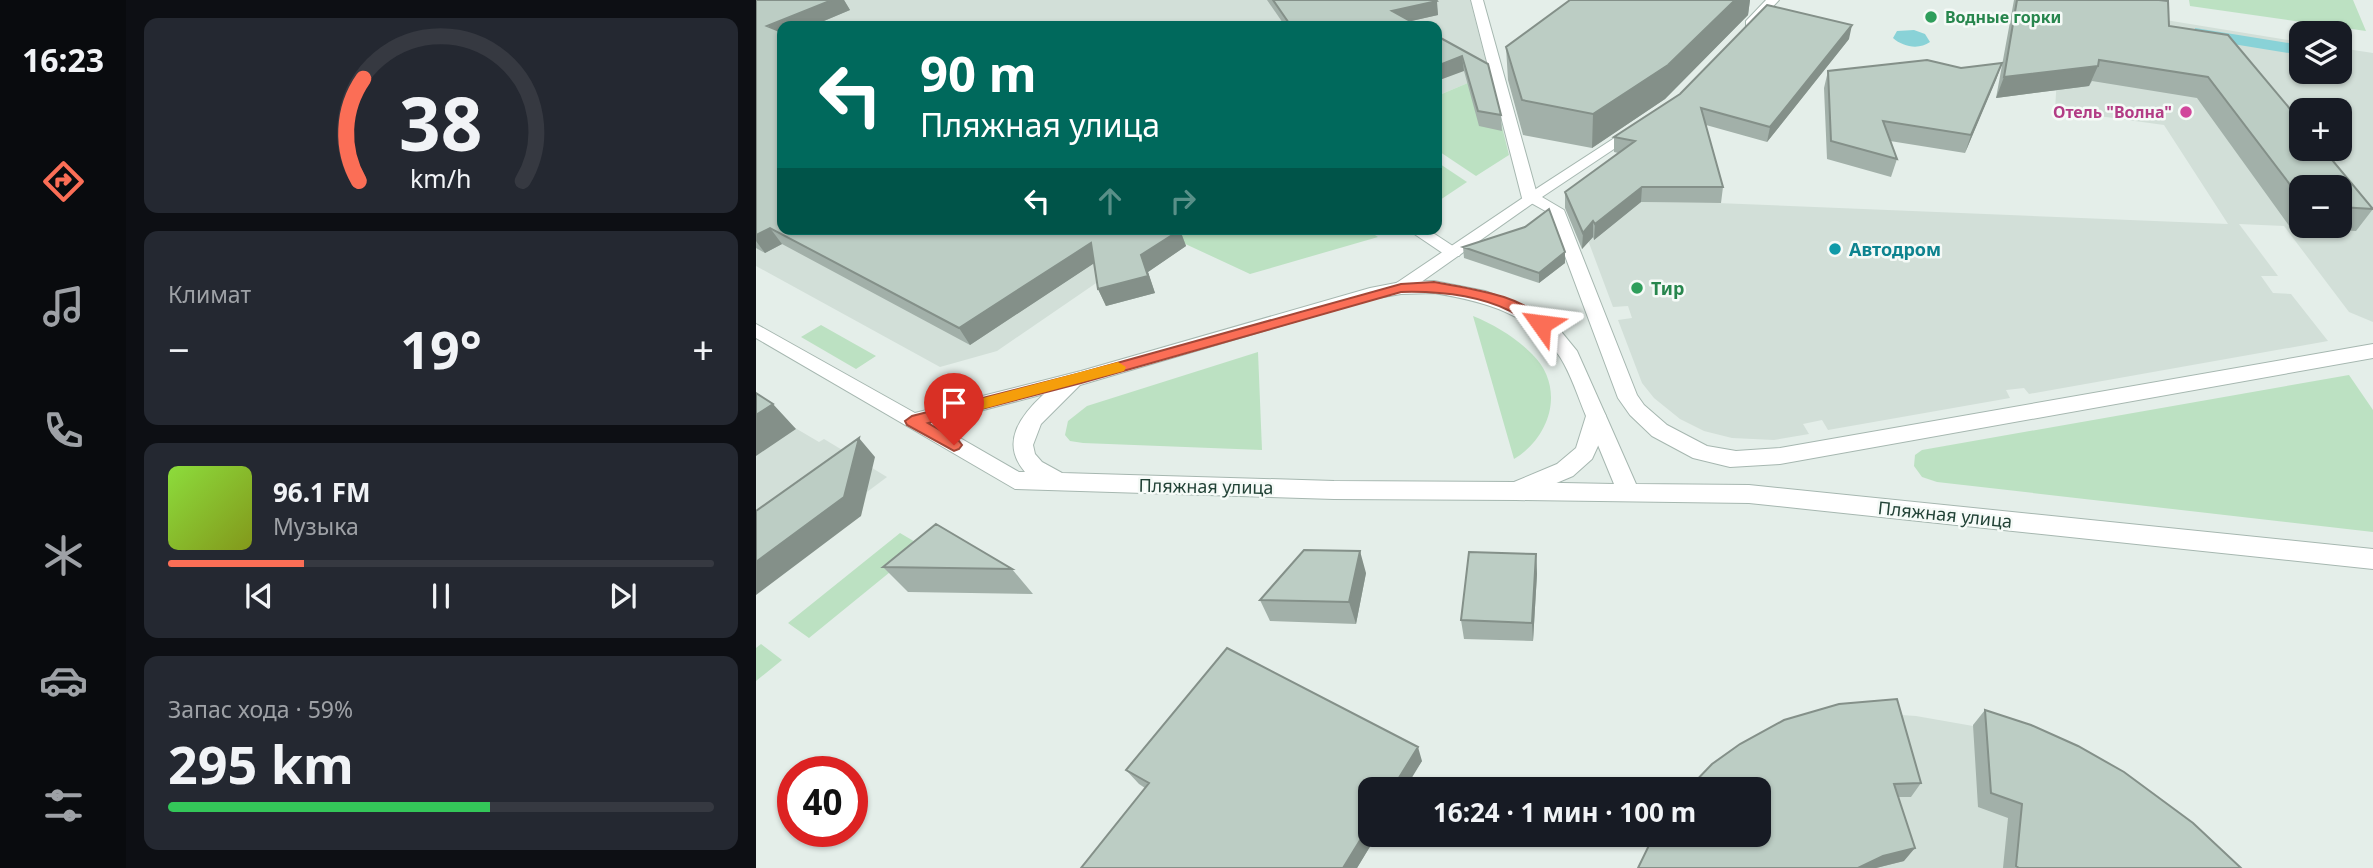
<!DOCTYPE html>
<html lang="ru">
<head>
<meta charset="utf-8">
<style>
	body { margin:0; font-family:"Noto Sans",sans-serif; background:#242831; color:#f1f3f6; height:100vh; display:flex; flex-direction:column; font-size:26px; white-space:nowrap }
	* { box-sizing:border-box; margin:0 }
	p { font-size:23px; color:#9ea1a6 }
	.icon { flex:none; width:38px; height:38px; fill:none; stroke:currentColor; stroke-width:2; stroke-linecap:round; stroke-linejoin:round }
	.map { position:relative; flex:1; overflow:hidden }
	.sheet { display:flex; flex-direction:column; gap:18px; padding:18px; background:#0d0f14; width:630px }
	.sheet>* { flex:none }
	.guide { position:absolute; left:21px; top:21px; width:665px; height:214px; border-radius:14px; box-shadow:0 2px 5px #0004; background:#00695c; color:#fff; overflow:hidden }
	.tools { position:absolute; left:1533px; top:21px; display:grid; gap:14px }
	.tools a { display:grid; place-items:center; width:63px; height:63px; border-radius:14px; background:#171b24; box-shadow:0 2px 5px #0004; font-size:35px }
	.speed { position:absolute; left:21px; top:756px; display:flex; gap:14px; font-size:35px; font-weight:700; text-align:center }
	.speed>* { display:grid; place-content:center; width:91px; height:91px; border-radius:50%; background:#171b24; box-shadow:0 2px 5px #0004; line-height:1 }
	.speed .limit { border:10px solid #d22; background:#fff; color:#111 }
	.pin { position:absolute; display:grid; place-items:center; width:60px; height:60px; color:#fff; margin:-72px -30px; border-radius:50% 50% 50% 0; rotate:-45deg; box-shadow:0 0 7px #0007 }
	.pin .icon { rotate:45deg }
	.me { position:absolute; width:77px; margin:-38px; rotate:301deg; stroke-linejoin:round; filter:drop-shadow(0 0 5px #0008) }
	.turn { display:flex; align-items:center; gap:24px; height:147px; padding:0 28px; font-size:32px }
	.turn .icon { width:91px; height:91px; stroke-width:2.5 }
	.turn b { display:block; font-size:49px; line-height:60px }
	.lanes { display:flex; align-items:center; height:66px; padding:0 28px; background:#0003; justify-content:center; gap:35px; direction:ltr }
	.lanes .off { opacity:.35 }
	.big { font-size:52px; font-weight:700; line-height:1.1 }
	.sheet .widget { flex:1; display:flex; flex-direction:column; justify-content:center; gap:10px; min-width:0; padding:0 24px; border-radius:14px; background:#242831 }
	.sheet .dial { align-items:center; gap:0 }
	.dial svg { height:182px; overflow:visible; fill:none; stroke:#363941; stroke-width:7; stroke-linecap:round; text-anchor:middle }
	.dial text { fill:#f1f3f6; stroke:none }
	.song { display:flex; align-items:center; gap:21px }
	.cover { width:84px; height:84px; border-radius:10px; background:linear-gradient(135deg,hsl(90 70% 55%),hsl(70 70% 35%)) }
	.played { height:7px; border-radius:4px; background:linear-gradient(90deg,#fb6e56 25%,#363941 25%) }
	.keys { display:flex; justify-content:space-around; direction:ltr }
	.heat { display:flex; justify-content:space-between; align-items:center; font-size:38px; direction:ltr }
	.charge { height:10px; border-radius:5px; background:linear-gradient(90deg,#34c759 59%,#363941 0) }
	.trip { position:absolute; left:602px; top:777px; width:413px; height:70px; border-radius:14px; background:#171b24; box-shadow:0 2px 5px #0004; font-weight:700; line-height:70px; text-align:center }
	main { display:flex; flex:1; min-height:0 }
	.dock { display:flex; flex-direction:column; width:126px; justify-content:space-around; align-items:center; background:#090b0e; color:#9ea1a6 }
	.dock .icon { width:49px; height:49px }
	.dock .on { color:#fb6e56 }
	.dock b { font-size:32px; color:#f1f3f6 }
	.map>svg:first-child { display:block }
	.built { fill:#d2dfd8; fill-rule:evenodd }
	.green { fill:#bce1c2 }
	.water { fill:#89d2d7 }
	.lines { fill:none; stroke-linecap:round; stroke-linejoin:round }
	.service-casing { stroke:#a6b7b0; stroke-width:2 }
	.pedestrian-casing { stroke:#a6b7b0; stroke-width:2 }
	.minor-casing { stroke:#a6b7b0; stroke-width:2 }
	.tertiary-casing { stroke:#a6b7b0; stroke-width:2 }
	.service { fill:#fff; fill-rule:evenodd }
	.pedestrian { fill:#fff; fill-rule:evenodd }
	.minor { fill:#fff; fill-rule:evenodd }
	.tertiary { fill:#fff; fill-rule:evenodd }
	.wall { fill:#a2b0a9; fill-rule:evenodd }
	.shaded-wall { fill:#849089 }
	.building { fill:#bccdc4; stroke:#849089; stroke-width:2 }
	.route { fill:#fb6e56; stroke:#a34838; stroke-width:2 }
	.slow { fill:#f59e0b }
	.leisure-dot { fill:#2e9e5b; stroke:#f5faf7; stroke-width:2.5 }
	.hotel-dot { fill:#d1479c; stroke:#f5faf7; stroke-width:2.5 }
	.culture-dot { fill:#0f9aa8; stroke:#f5faf7; stroke-width:2.5 }
	.labels { text-anchor:middle; dominant-baseline:central; stroke-width:5; stroke-linejoin:round; paint-order:stroke }
	.far-leisure-label { font-size:16px; font-weight:bold; fill:#27864d; stroke:#f5faf7; text-anchor:start }
	.far-hotel-label { font-size:16px; font-weight:bold; fill:#b23c85; stroke:#f5faf7; text-anchor:end }
	.culture-label { font-size:18px; font-weight:bold; fill:#0d838f; stroke:#f5faf7; text-anchor:start }
	.leisure-label { font-size:18px; font-weight:bold; fill:#27864d; stroke:#f5faf7; text-anchor:start }
	.street-label { font-size:18px; fill:#224236; stroke:#f5faf7 }
</style>
</head>
<body>
<main>
<nav class="dock">
<b>16:23</b>
<svg class="icon on" aria-label="directions" viewBox="0 0 24 24"><path d="M12 3l9 9-9 9-9-9zM9 14v-3h6M13 9l2 2-2 2"/></svg>
<svg class="icon" aria-label="music" viewBox="0 0 24 24"><path d="M9 18V5l10-2v13"/><circle cx="6" cy="18" r="3"/><circle cx="16" cy="16" r="3"/></svg>
<svg class="icon" aria-label="phone" viewBox="0 0 24 24"><path d="M5 4h4l2 5-3 2q2 4 5 5l2-3 5 2v4C11 20 4 13 5 4z"/></svg>
<svg class="icon" aria-label="climate" viewBox="0 0 24 24"><path d="M12 3v18M4 7l16 10M4 17L20 7"/></svg>
<svg class="icon" aria-label="car" viewBox="0 0 24 24"><path d="M5 17H2v-5l4-1 3-4h7l3 4 3 1v5h-3M9 17h6M6 11h13"/><circle cx="7" cy="17" r="2"/><circle cx="17" cy="17" r="2"/></svg>
<svg class="icon" aria-label="filters" viewBox="0 0 24 24"><path d="M4 7h16M4 17h16"/><circle cx="9" cy="7" r="2"/><circle cx="15" cy="17" r="2"/></svg>
</nav>
<section class="sheet">
<div class="widget dial"><svg viewBox="0 0 100 80">
<path d="M14 69A42 42 0 1 1 86 69"/>
<path d="M14 69A42 42 0 0 1 16 24" stroke="#fb6e56"/>
<text x="50" y="56" font-size="32" font-weight="700">38</text>
<text x="50" y="72" font-size="11">km/h</text>
</svg></div>
<div class="widget"><p>Климат</p>
<div class="heat"><a>−</a><b class="big">19°</b><a>+</a></div>
</div>
<div class="widget">
<div class="song"><i class="cover"></i><div><b>96.1 FM</b><p>Музыка</p></div></div>
<div class="played"></div>
<div class="keys"><svg class="icon" aria-label="previous" viewBox="0 0 24 24"><path d="M18 5L8 12l10 7zM5 5v14"/></svg><svg class="icon" aria-label="pause" viewBox="0 0 24 24"><path d="M8 5v14M16 5v14"/></svg><svg class="icon" aria-label="next" viewBox="0 0 24 24"><path d="M6 5l10 7-10 7zM19 5v14"/></svg></div>
</div>
<div class="widget"><p>Запас хода · 59%</p><b class="big">295 km</b><div class="charge"></div></div>
</section>
<div class="map">
<svg width="1617" height="868" viewBox="0 0 1617 868">
	<rect width="100%" height="100%" fill="#e4eee9"/>
	<path class="built" d="M 0,0 L 714,0 L 733,74 L 681,96 L 681,26 L 26,26 L 26,229 L 419,229 L 241,351 L 184,367 L 0,266 Z
		M 1287,0 L 1545,42 L 1545,72 L 1584,72 L 1584,48 L 1617,53 L 1617,322 L 1593,312 L 1528,226 L 1483,224 L 1522,276 L 1505,276 L 1517,293 L 1535,294 L 1572,341 L 1273,394 L 1268,388 L 1250,390 L 1254,398 L 1072,430 L 1066,420 L 1047,424 L 1053,434 L 1018,440 L 976,438 L 948,431 L 924,419 L 898,398 L 886,383 L 862,320 L 876,318 L 872,306 L 857,307 L 821,211 L 885,202 L 961,203 L 1472,224 L 1408,125 L 1299,110 L 1302,61 ZM 1545,110 L 1584,110 L 1584,149 L 1545,149 ZM 1545,187 L 1584,187 L 1584,226 L 1545,226 Z
		M 0,405 L 63,442 L 68,439 L 131,477 L 111,492 L 105,516 L 0,589 Z
		M 1131,714 L 1160,716 L 1217,726 L 1452,868 L 884,868 L 1003,835 L 1003,789 Z"/>
	<path class="green" d="M 1433,0 L 1597,0 L 1610,31 L 1434,6 Z
		M 733,74 L 753,155 L 720,176 L 681,150 L 681,96 Z
		M 681,162 L 711,182 L 681,202 Z
		M 419,229 L 610,229 L 622,237 L 494,274 L 410,235 Z
		M 717,316 C 739,325 759,337 776,354 C 810,387 795,437 758,459 Z
		M 65,325 L 120,356 L 100,369 L 45,337 Z
		M 502,352 L 506,450 L 327,443 L 314,441 L 309,435 L 312,421 L 331,406 Z
		M 1593,375 L 1617,410 L 1617,532 L 1181,482 L 1166,477 L 1158,466 L 1159,455 L 1166,450 Z
		M 144,533 L 166,546 L 53,638 L 32,623 Z
		M 5,644 L 26,660 L 0,681 L 0,648 Z"/>
	<path class="water" d="M 1439,28 L 1545,45 L 1545,55 L 1440,38 Z
		M 1158,30 L 1169,34 L 1174,42 C 1163,50 1147,47 1137,38 L 1141,31 Z"/>
	<g class="lines">
		<defs>
			<path id="service" d="M 715,0 L 727,0 L 782,198 L 780,201 L 768,201 L 766,198 Z
				M 651,229 L 671,229 L 706,252 L 703,256 L 691,256 Z"/>
			<path id="pedestrian" d="M 1010,0 L 1023,0 L 998,27 L 990,27 L 990,21 Z
				M 880,124 L 887,128 L 885,131 L 786,197 L 808,210 L 881,395 L 888,405 L 911,425 L 951,446 L 980,451 L 1024,448 L 1617,344 L 1617,358 L 1024,464 L 974,467 L 937,458 L 896,436 L 874,415 L 862,398 L 793,213 L 766,198 Z"/>
			<path id="minor" d="M 774,193 L 782,198 L 780,201 L 651,292 L 639,292 L 636,288 L 639,284 Z
				M 840,408 L 847,411 L 850,416 L 880,484 L 993,485 L 1617,549 L 1617,569 L 993,503 L 760,500 L 752,497 L 749,491 L 752,485 L 760,482 L 858,484 L 830,416 L 833,411 Z"/>
			<path id="tertiary" d="M 678,281 L 729,291 L 780,311 L 803,329 L 821,351 L 850,416 L 847,435 L 836,459 L 817,476 L 760,500 L 578,499 L 259,489 L 0,338 L 0,324 L 159,413 L 325,371 L 614,288 L 645,282 ZM 678,293 C 726,301 776,313 804,357 C 815,374 822,397 830,416 L 820,448 L 801,464 L 758,482 L 578,481 L 306,473 L 286,462 L 279,454 L 277,445 L 285,424 L 324,385 L 616,299 L 645,294 ZM 288,394 C 264,416 244,443 269,472 L 263,472 L 178,423 Z"/>
		</defs>
		<use href="#service" class="service-casing"/>
		<use href="#pedestrian" class="pedestrian-casing"/>
		<use href="#minor" class="minor-casing"/>
		<use href="#tertiary" class="tertiary-casing"/>
		<use href="#service" class="service"/>
		<use href="#pedestrian" class="pedestrian"/>
		<use href="#minor" class="minor"/>
		<use href="#tertiary" class="tertiary"/>
	</g>
	<path class="wall" d="M 0,0 L 88,0 L 94,10 L 56,26 L 26,26 L 26,229 L 424,230 L 430,246 L 392,272 L 399,293 L 350,306 L 342,289 L 338,263 L 214,345 L 26,244 L 9,253 L 0,248 Z
		M 511,0 L 680,0 L 682,15 L 655,21 L 663,26 L 529,26 Z
		M 814,0 L 994,0 L 992,15 L 909,99 L 836,148 L 767,135 L 752,80 L 750,47 Z
		M 1258,0 L 1403,0 L 1413,26 L 1617,209 L 1600,231 L 1534,227 L 1441,98 L 1336,81 L 1333,86 L 1240,98 ZM 1545,187 L 1584,187 L 1584,226 L 1545,226 Z
		M 681,36 L 732,64 L 745,115 L 746,131 L 723,126 L 708,71 Z
		M 1093,39 L 1011,142 L 950,125 L 967,187 L 965,203 L 885,202 L 838,240 L 837,237 L 826,249 L 809,208 L 809,192 L 862,153 L 858,152 L 858,137 Z
		M 1246,63 L 1209,153 L 1134,141 L 1141,159 L 1135,177 L 1071,159 L 1068,88 L 1072,71 L 1205,68 Z
		M 707,247 L 809,263 L 783,283 L 708,258 Z
		M 780,554 L 781,574 L 777,641 L 708,639 L 705,620 Z
		M 127,567 L 256,569 L 277,594 L 152,592 Z
		M 610,573 L 600,624 L 514,621 L 504,600 Z
		M 1229,710 L 1485,868 L 1247,868 L 1252,818 L 1222,807 L 1217,725 Z
		M 666,761 L 614,835 L 621,835 L 601,868 L 325,868 L 389,788 L 383,784 L 370,770 Z
		M 1165,783 L 1155,797 L 1142,797 L 1148,861 L 1120,868 L 882,868 L 1003,789 Z"/>
	<path class="shaded-wall" d="M 74,0 L 88,0 L 94,10 L 56,26 L 26,26 L 26,39 L 11,26 Z
		M 979,0 L 994,0 L 992,15 L 909,99 L 836,148 L 837,114 Z
		M 681,1 L 682,15 L 638,25 L 636,11 Z
		M 1096,25 L 1093,39 L 1011,142 L 1014,127 Z
		M 706,56 L 708,71 L 681,81 L 681,66 Z
		M 1246,63 L 1240,80 L 1209,153 L 1215,135 Z
		M 1342,66 L 1333,86 L 1240,98 L 1248,77 Z
		M 886,187 L 885,202 L 838,240 L 839,224 Z
		M 837,221 L 837,237 L 826,249 L 827,233 Z
		M 14,228 L 26,244 L 9,253 L 0,241 L 0,235 Z
		M 424,230 L 430,246 L 392,272 L 399,293 L 350,306 L 342,289 L 385,255 Z
		M 335,243 L 343,260 L 214,345 L 203,328 Z
		M 809,252 L 809,263 L 783,283 L 783,273 Z
		M 17,404 L 40,429 L 0,456 L 0,415 Z
		M 103,438 L 119,457 L 105,516 L 0,595 L 0,562 Z
		M 604,551 L 610,573 L 600,624 L 593,602 Z
		M 780,554 L 781,574 L 777,641 L 776,623 Z
		M 662,747 L 666,761 L 649,789 L 636,789 Z
		M 614,824 L 614,835 L 621,835 L 601,868 L 587,868 Z
		M 1159,848 L 1148,861 L 1120,868 L 1102,868 L 1127,856 Z"/>
	<path class="building" d="M 0,0 L 76,0 L 11,26 L 26,32 L 26,229 L 424,230 L 385,255 L 392,276 L 342,289 L 335,243 L 203,328 L 14,228 L 0,235 Z
		M 517,0 L 680,0 L 681,1 L 636,11 L 663,26 L 535,26 Z
		M 814,0 L 979,0 L 912,65 L 837,114 L 766,100 L 750,47 Z
		M 1261,0 L 1403,0 L 1412,1 L 1413,26 L 1472,35 L 1545,122 L 1545,149 L 1567,149 L 1617,209 L 1584,207 L 1584,187 L 1545,187 L 1545,199 L 1452,77 L 1343,60 L 1342,66 L 1248,77 Z
		M 1011,5 L 1096,25 L 1014,127 L 945,108 L 967,187 L 886,187 L 839,224 L 837,221 L 827,233 L 809,192 L 879,141 L 858,137 L 924,94 Z
		M 681,36 L 732,64 L 745,115 L 722,111 L 706,56 L 681,66 Z
		M 1171,60 L 1205,68 L 1246,63 L 1215,135 L 1127,121 L 1141,159 L 1075,141 L 1072,71 Z
		M 793,209 L 809,252 L 783,273 L 707,247 L 769,227 Z
		M 0,393 L 17,404 L 0,415 Z
		M 103,438 L 88,497 L 0,562 L 0,511 Z
		M 180,524 L 256,569 L 127,567 Z
		M 548,550 L 604,551 L 593,602 L 504,600 Z
		M 713,552 L 780,554 L 776,623 L 705,620 Z
		M 471,648 L 662,747 L 636,789 L 614,789 L 614,824 L 587,868 L 325,868 L 393,783 L 370,770 Z
		M 1141,699 L 1165,783 L 1138,784 L 1159,848 L 1127,856 L 1102,868 L 882,868 L 898,835 L 1003,835 L 1003,789 L 932,789 L 956,764 L 984,744 L 1028,720 L 1083,704 Z
		M 1229,710 L 1275,725 L 1322,746 L 1368,772 L 1437,823 L 1485,868 L 1263,868 L 1260,866 L 1266,804 L 1235,793 Z"/>
	<path class="route" d="M 678,282 C 714,289 767,294 792,324 L 790,327 C 776,330 764,315 752,310 C 718,294 681,291 645,292 L 325,383 L 172,423 L 203,441 L 206,445 L 203,449 L 198,451 L 151,425 L 149,421 L 156,416 L 325,373 L 645,284 Z"/>
	<path class="slow" d="M 362,362 L 370,367 L 368,371 L 227,409 L 219,403 L 227,398 Z"/>
	<g class="leisure-dot">
		<circle cx="1175" cy="17" r="7"/>
		<circle cx="881" cy="288" r="7"/>
	</g>
	<circle class="hotel-dot" cx="1430" cy="112" r="7"/>
	<circle class="culture-dot" cx="1079" cy="249" r="7"/>
	<g class="labels">
		<g class="far-leisure-label">
			<text x="1189" y="17">Водные горки</text>
		</g>
		<g class="far-hotel-label">
			<text x="1416" y="112">Отель "Волна"</text>
		</g>
		<g class="culture-label">
			<text x="1093" y="249">Автодром</text>
		</g>
		<g class="leisure-label">
			<text x="895" y="288">Тир</text>
		</g>
		<g class="street-label">
			<text transform="translate(450 486) rotate(1)">Пляжная улица</text>
			<text transform="translate(1189 514) rotate(6)">Пляжная улица</text>
		</g>
	</g>
</svg>
<div class="tools">
<a><svg class="icon" aria-label="layers" viewBox="0 0 24 24"><path d="M12 4l9 5-9 5-9-5zM3 14l9 5 9-5"/></svg></a>
<a>+</a>
<a>−</a>
</div>
<div class="speed"><div class="limit">40</div></div>
<div class="pin" style="left:198px;top:445px;background:#d93025"><svg class="icon" aria-label="arrive" viewBox="0 0 24 24"><path d="M6 21V4h12l-3 4 3 4H6"/></svg></div>
<svg class="me" style="left:785px;top:324px" viewBox="-20 -20 40 40"><path d="M0-17L14 15 0 8-14 15z" fill="#fb6e56" stroke="#fff" stroke-width="4"/></svg>
<div class="trip">16:24 · 1 мин · 100 m</div>
<div class="guide">
<div class="turn"><svg class="icon" aria-label="left" viewBox="0 0 24 24"><path d="M17 20v-9H6M10 6l-5 5 5 5"/></svg><div><b>90 m</b>Пляжная улица</div></div>
<div class="lanes"><svg class="icon" aria-label="left" viewBox="0 0 24 24"><path d="M17 20v-9H6M10 6l-5 5 5 5"/></svg><svg class="icon off" aria-label="ahead" viewBox="0 0 24 24"><path d="M12 20V5M6 11l6-6 6 6"/></svg><svg class="icon off" aria-label="right" viewBox="0 0 24 24"><path d="M7 20v-9h11M14 6l5 5-5 5"/></svg></div>
</div>
</div>
</main>
</body>
</html>
